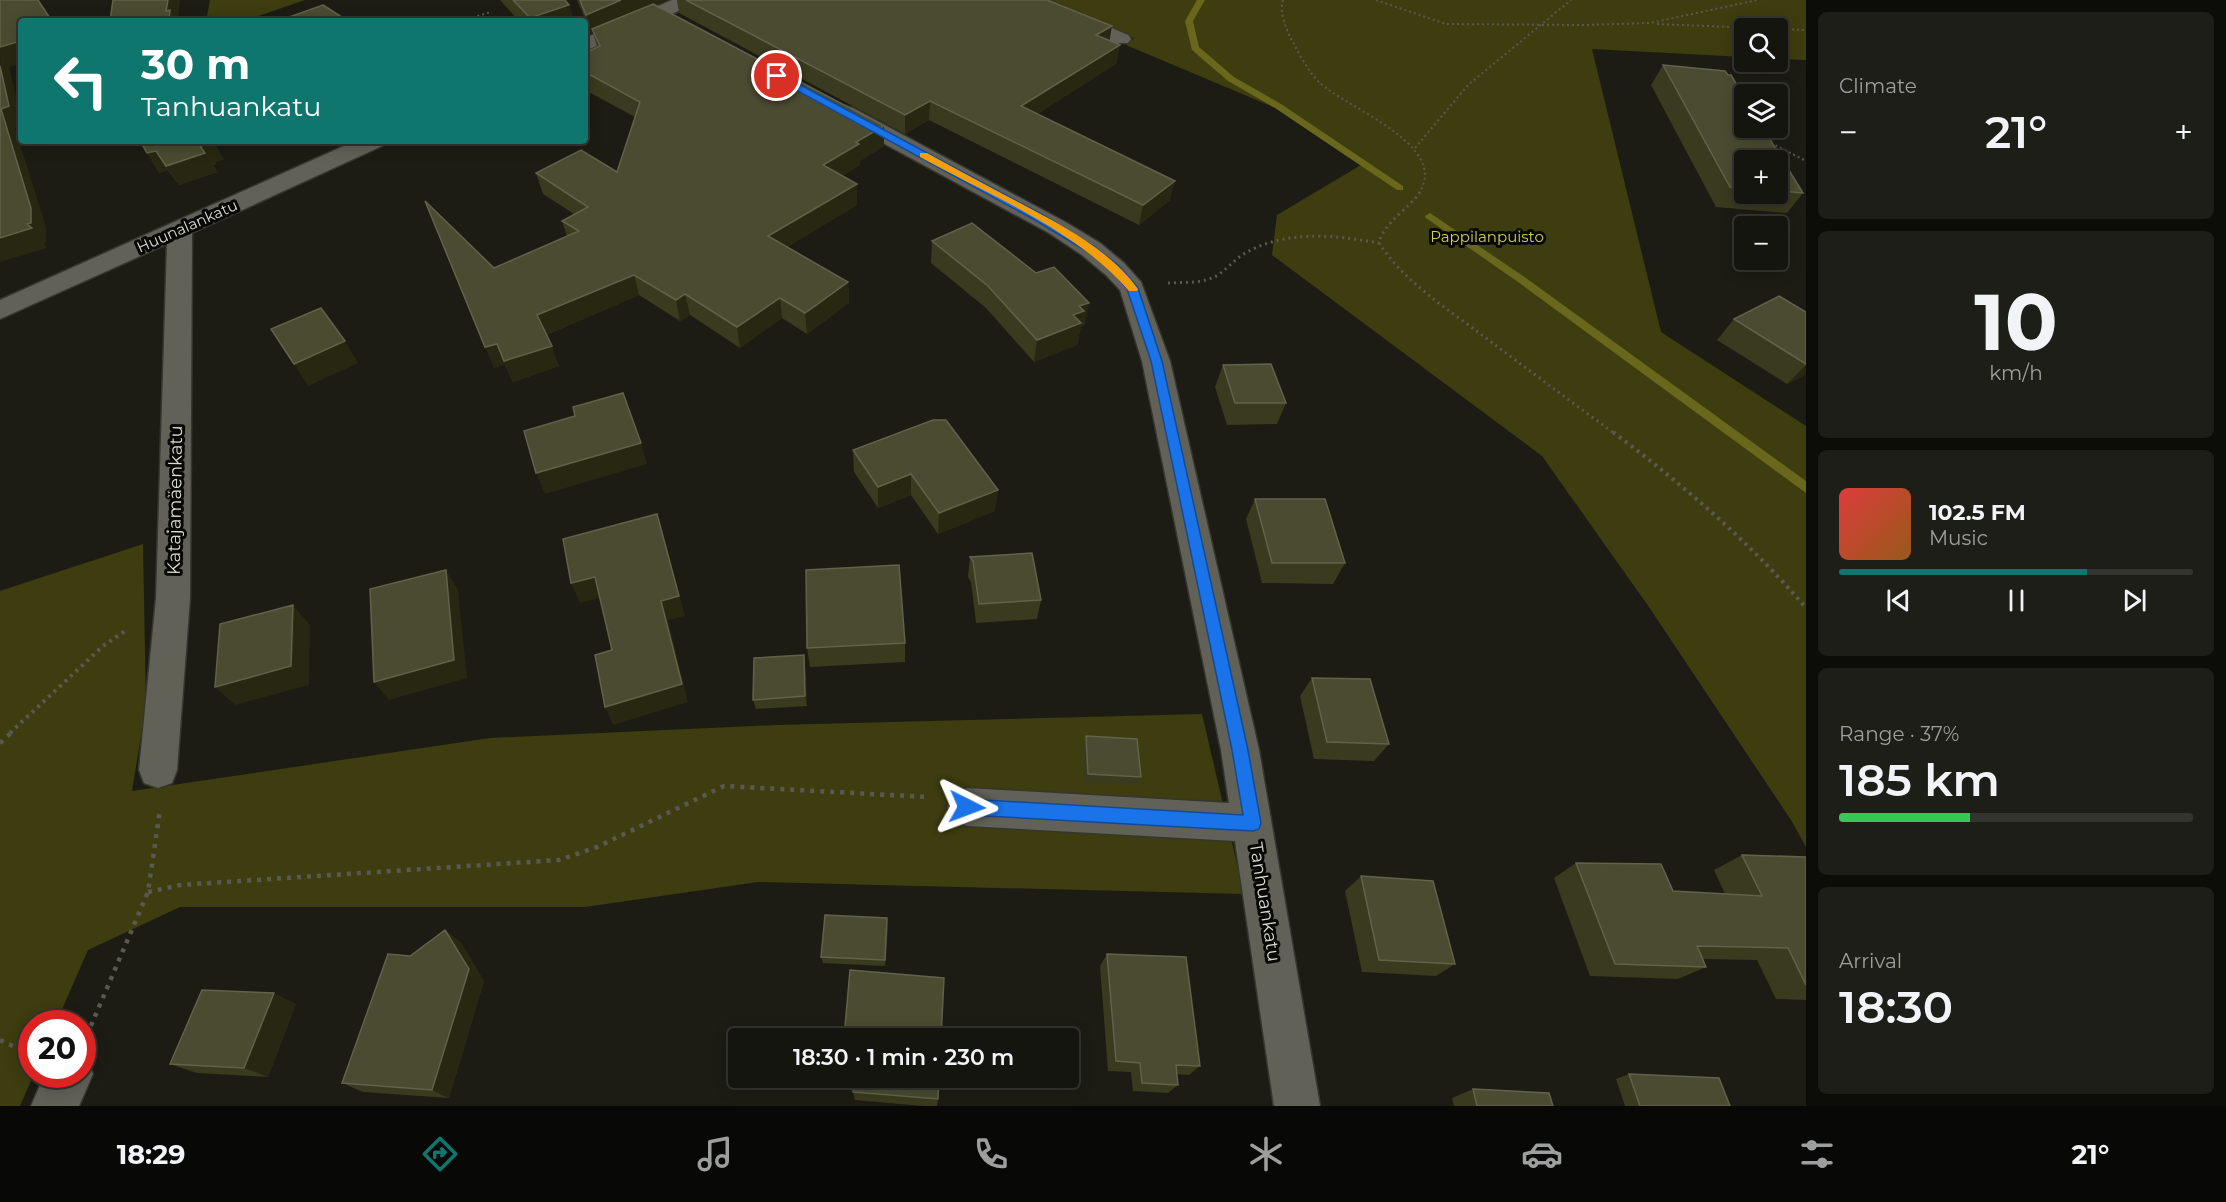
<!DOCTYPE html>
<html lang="en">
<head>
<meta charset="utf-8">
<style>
	body { margin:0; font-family:Montserrat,sans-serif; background:#1e1e19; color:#f1f3f6; height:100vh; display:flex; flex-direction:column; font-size:22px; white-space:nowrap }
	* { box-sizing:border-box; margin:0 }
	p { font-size:20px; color:#9d9f9f }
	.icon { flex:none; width:33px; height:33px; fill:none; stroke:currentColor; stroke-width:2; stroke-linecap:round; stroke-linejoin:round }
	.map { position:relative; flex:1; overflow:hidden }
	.drawer { display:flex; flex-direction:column; gap:12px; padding:12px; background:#0c0c09; width:420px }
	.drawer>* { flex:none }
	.hud { position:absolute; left:18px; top:18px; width:570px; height:126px; border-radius:6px; box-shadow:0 3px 15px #0003,0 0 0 2px #343430; background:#0f766e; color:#fff; overflow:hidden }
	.controls { position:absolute; left:1734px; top:18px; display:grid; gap:12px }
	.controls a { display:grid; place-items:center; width:54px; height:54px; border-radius:6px; background:#151510; box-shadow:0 3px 15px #0003,0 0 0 2px #343430; font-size:30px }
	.speed { position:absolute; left:18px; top:1010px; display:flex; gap:12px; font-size:30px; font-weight:700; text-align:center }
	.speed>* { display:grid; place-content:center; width:78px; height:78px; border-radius:50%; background:#151510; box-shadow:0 3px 15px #0003,0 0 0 2px #343430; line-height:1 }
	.speed .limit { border:9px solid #d22; background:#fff; color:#111 }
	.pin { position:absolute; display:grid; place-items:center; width:51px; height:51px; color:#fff; margin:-26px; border:3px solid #fff; border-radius:50%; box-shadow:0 2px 6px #0007 }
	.me { position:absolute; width:66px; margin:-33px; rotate:93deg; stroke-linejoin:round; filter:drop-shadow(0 0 4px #0008) }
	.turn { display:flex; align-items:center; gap:21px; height:126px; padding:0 24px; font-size:27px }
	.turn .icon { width:78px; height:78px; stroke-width:2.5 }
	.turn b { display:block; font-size:42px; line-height:51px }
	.big { font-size:45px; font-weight:600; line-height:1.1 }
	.drawer .card { flex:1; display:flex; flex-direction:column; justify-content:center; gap:9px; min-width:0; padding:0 21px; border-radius:9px; background:#1e1e19 }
	.drawer .dial { align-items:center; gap:0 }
	.dial b { font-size:78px; line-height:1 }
	.song { display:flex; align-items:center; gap:18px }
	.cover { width:72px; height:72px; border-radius:9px; background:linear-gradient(135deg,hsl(0 70% 55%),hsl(30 70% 35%)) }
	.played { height:6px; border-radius:3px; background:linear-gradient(90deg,#0f766e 70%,#343430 70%) }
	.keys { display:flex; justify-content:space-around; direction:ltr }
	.heat { display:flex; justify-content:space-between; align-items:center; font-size:33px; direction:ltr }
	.charge { height:9px; border-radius:4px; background:linear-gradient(90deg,#34c759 37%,#343430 0) }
	.trip { position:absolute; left:728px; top:1028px; width:351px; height:60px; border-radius:6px; background:#151510; box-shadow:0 3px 15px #0003,0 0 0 2px #343430; font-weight:600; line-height:60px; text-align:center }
	.tabs { display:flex; height:96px; justify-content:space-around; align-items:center; background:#080806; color:#9d9f9f }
	.tabs .icon { width:42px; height:42px }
	.tabs .current { color:#0f766e }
	.tabs b { font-size:27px; color:#f1f3f6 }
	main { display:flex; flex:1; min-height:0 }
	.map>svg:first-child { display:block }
	.green { fill:#3e3d0f }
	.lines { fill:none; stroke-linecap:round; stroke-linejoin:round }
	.stream { fill:#68671c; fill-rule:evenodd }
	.minor-casing { stroke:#363631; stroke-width:3 }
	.path-far3 { stroke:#595953; stroke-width:2; stroke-dasharray:2 3; stroke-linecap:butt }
	.path-far2 { stroke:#595953; stroke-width:3; stroke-dasharray:2 4; stroke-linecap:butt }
	.path-far1 { stroke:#595953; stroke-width:4; stroke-dasharray:3 4.5; stroke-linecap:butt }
	.path { stroke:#595953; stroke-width:4.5; stroke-dasharray:4 6; stroke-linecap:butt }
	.minor { fill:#616158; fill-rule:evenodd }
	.wall { fill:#3a3a1e; fill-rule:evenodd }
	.shaded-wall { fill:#272712 }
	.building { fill:#4b4b32; stroke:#62624b; stroke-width:1.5 }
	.route { fill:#1a73e8; stroke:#114b97; stroke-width:1.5 }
	.slow { fill:#f59e0b }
	.labels { text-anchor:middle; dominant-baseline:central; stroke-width:6; stroke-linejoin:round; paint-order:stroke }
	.far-street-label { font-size:15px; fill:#dbdbd6; stroke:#070704 }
	.far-park-label { font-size:15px; fill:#d0d04e; stroke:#070704 }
	.street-label { font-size:18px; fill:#dbdbd6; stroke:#070704 }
</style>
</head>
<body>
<main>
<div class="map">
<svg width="1806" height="1106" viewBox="0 0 1806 1106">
	<rect width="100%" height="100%" fill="#1c1c15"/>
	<path class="green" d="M 210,0 L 305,0 L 244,21 L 206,21 Z
		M 1047,0 L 1806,0 L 1806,60 L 1778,59 L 1778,28 L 1744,28 L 1744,57 L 1592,49 L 1661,332 L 1806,426 L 1806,847 L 1791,820 L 1649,607 L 1542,456 L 1272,255 L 1277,215 L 1361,165 L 1278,109 L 1126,45 L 1134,38 Z
		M 143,544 L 146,705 L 132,791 L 490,738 L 776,725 L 1202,714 L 1244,894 L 758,882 L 585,907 L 180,907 L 88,950 L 56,1023 L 32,1023 L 32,1074 L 34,1074 L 20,1106 L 0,1106 L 0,591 Z"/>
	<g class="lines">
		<path class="stream" d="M 1197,0 L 1205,0 L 1193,21 L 1199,47 L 1234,77 L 1281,104 L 1403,186 L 1403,190 L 1397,190 L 1275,108 L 1228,81 L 1192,50 L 1185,21 Z
			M 1430,213 L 1526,278 L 1806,481 L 1806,493 L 1518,282 L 1426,218 L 1425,216 Z"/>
		<defs>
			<path id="minor" d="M 672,0 L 698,0 L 695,4 L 585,51 L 585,38 Z
				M 1022,0 L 1048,0 L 1128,35 L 1131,39 L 1128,43 L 1114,43 L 1025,4 Z
				M 845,106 L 853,108 L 1067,223 L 1100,243 L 1124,263 L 1141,282 L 1170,361 L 1259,750 L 1320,1106 L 1274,1106 L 1235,841 L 967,826 L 953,820 L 947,807 L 953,794 L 967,788 L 1229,803 L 1221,750 L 1142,361 L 1120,290 L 1106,275 L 1082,255 L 1049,233 L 837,118 L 834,113 L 837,108 Z
				M 355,141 L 385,141 L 382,146 L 192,233 L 190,598 L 177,770 L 172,783 L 158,788 L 144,783 L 139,770 L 156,598 L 167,244 L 0,319 L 0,300 Z
				M 82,1056 L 86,1058 L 93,1074 L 79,1106 L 31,1106 L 45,1074 L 82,1074 Z"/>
		</defs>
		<use href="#minor" class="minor-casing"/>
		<path class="path-far3" d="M 1283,0 C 1279,12 1286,28 1291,39 C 1299,53 1307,70 1319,82 C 1344,107 1451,145 1419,193
			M 1376,0 L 1446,24 L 1583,25 L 1650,23 L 1757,0
			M 458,21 L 492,12
			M 1657,24 L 1806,30
			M 1771,143 L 1806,161
			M 1415,148 L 1468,85 L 1571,0"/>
		<path class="path-far2" d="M 1420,192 C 1409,209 1383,223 1379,243 C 1403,280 1443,306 1478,332 C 1523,366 1569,400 1615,434
			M 1168,283 C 1185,282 1203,284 1218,275 C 1228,268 1236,258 1247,252 C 1288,230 1335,235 1379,243"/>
		<path class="path-far1" d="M 1613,432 C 1683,485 1749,541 1806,608
			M 10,733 L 103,646 L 128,629"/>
		<path class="path" d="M 0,743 L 12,732
			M 148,892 L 180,885 L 559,860 L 597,847 L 724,786 L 927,797
			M 87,1035 L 148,892 L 160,810
			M 0,1040 L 32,1055"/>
		<use href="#minor" class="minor"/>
	</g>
	<path class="wall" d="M 500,0 L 565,0 L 569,5 L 574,21 L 519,21 Z
		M 577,0 L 666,0 L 655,5 L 884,126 L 884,146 L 860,161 L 860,165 L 842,176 L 857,205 L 787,247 L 848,282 L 849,303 L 807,334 L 782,318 L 740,348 L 690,315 L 680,321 L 639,295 L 546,335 L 559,366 L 513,382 L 505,364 L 494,368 L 494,268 L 567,236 L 562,221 L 574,214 L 543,194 L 536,173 L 617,172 L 635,117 L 585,90 L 585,53 L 597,47 L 593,32 L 591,33 Z
		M 677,0 L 1047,0 L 1110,40 L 1117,63 L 1037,114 L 1170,200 L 1139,225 L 929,120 L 905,134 L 679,13 Z
		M 1663,65 L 1725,71 L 1728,75 L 1731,75 L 1744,97 L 1744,128 L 1763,128 L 1803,193 L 1787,213 L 1716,207 L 1651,85 ZM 1744,160 L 1778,160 L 1778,194 L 1744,194 Z
		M 147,153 L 224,159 L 215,162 L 216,164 L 213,165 L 217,172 L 179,185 L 168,170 L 159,173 Z
		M 932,241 L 1085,325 L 1081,326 L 1077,345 L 1034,362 L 986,308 L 931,263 Z
		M 1806,312 L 1806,374 L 1787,384 L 1717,340 L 1734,319 Z
		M 1223,365 L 1286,403 L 1277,424 L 1227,425 L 1215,387 Z
		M 933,420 L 995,511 L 938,534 L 911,495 L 878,508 L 854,472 L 853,450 Z
		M 1255,499 L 1345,563 L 1333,584 L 1262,583 L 1246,519 Z
		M 970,557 L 1041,600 L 1037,619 L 976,623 L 971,582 L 968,577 Z
		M 905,643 L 905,662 L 810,667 L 807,648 Z
		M 804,655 L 805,665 L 807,706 L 756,709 L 753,700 Z
		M 1312,678 L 1389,744 L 1374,761 L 1314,759 L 1300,696 Z
		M 1086,736 L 1141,777 L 1137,785 L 1085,782 L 1083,745 Z
		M 1742,855 L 1806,857 L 1806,1000 L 1776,999 L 1757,960 L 1702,959 L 1706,967 L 1678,979 L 1590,976 L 1554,878 L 1576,863 L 1673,891 L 1725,894 L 1714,870 Z
		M 1361,876 L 1455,964 L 1436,976 L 1362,972 L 1345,891 Z
		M 888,925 L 885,966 L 823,963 L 821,957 Z
		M 445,930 L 461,943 L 484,981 L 449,1098 L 363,1092 L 342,1083 L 410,956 Z
		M 1107,954 L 1200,1066 L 1189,1075 L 1177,1074 L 1178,1085 L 1168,1093 L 1133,1091 L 1131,1072 L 1108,1071 L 1100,966 Z
		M 296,1004 L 268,1077 L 197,1073 L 170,1064 Z
		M 1629,1074 L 1730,1106 L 1625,1106 L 1616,1079 Z
		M 1473,1089 L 1553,1106 L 1454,1106 L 1452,1098 Z
		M 853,1092 L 938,1099 L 937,1106 L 923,1106 L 855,1100 Z"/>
	<path class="shaded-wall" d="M 168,0 L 180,0 L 178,21 L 169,21 L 166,11 Z
		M 621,0 L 666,0 L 594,32 L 592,29 L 593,32 L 591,33 L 586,15 Z
		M 569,5 L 574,21 L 531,21 L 530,18 Z
		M 1112,26 L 1109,44 L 1096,35 Z
		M 21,41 L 21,64 L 9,67 L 21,116 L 21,126 L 15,128 L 46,227 L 46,242 L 44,243 L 47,248 L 0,262 L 0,238 L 27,224 L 1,109 L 0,47 Z
		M 1120,45 L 1117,63 L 1019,125 L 1021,106 Z
		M 930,101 L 929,120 L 905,134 L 905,115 Z
		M 884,126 L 884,146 L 860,161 L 860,165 L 825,186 L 823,165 L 856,142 Z
		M 207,141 L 213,141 L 224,159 L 215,162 L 216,164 L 213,165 L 217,172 L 179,185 L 166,166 L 200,146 L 203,142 Z
		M 156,151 L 168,170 L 159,173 L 147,153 Z
		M 1175,181 L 1170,200 L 1139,225 L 1143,205 Z
		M 857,184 L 857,205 L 771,257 L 768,236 Z
		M 634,275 L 639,295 L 545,335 L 537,315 Z
		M 848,282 L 849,303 L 807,334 L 805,313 Z
		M 685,294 L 690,315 L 680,321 L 676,300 Z
		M 780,298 L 782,318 L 740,348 L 737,327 Z
		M 1089,303 L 1085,325 L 1081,326 L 1077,345 L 1034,362 L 1037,340 L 1073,315 L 1079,306 Z
		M 345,341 L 358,363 L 308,386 L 294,364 Z
		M 497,344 L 505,364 L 494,368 L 485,347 Z
		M 552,346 L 559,366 L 513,382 L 504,361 Z
		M 1806,365 L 1806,374 L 1787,384 Z
		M 641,443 L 647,464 L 545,494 L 536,473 Z
		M 911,474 L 911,495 L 878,508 L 878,487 Z
		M 998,490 L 995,511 L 938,534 L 939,513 Z
		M 657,514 L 685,616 L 668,620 L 688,702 L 613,725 L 605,707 L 661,601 Z
		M 446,570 L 458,590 L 467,678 L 389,700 L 374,682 Z
		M 595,577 L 604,597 L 580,603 L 571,583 Z
		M 293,605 L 310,625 L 309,685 L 235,705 L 215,687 Z
		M 804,655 L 805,665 L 807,706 L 805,696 Z
		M 887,918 L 888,925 L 885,966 L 885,960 Z
		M 445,930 L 461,943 L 484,981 L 449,1098 L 432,1090 Z
		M 274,993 L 296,1004 L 268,1077 L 244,1068 Z"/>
	<path class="building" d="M 0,0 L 38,0 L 52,21 L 21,21 L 21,41 L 0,47 Z
		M 113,0 L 168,0 L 166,11 L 170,10 L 169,21 L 110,21 Z
		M 513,0 L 565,0 L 569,5 L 530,18 Z
		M 580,0 L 621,0 L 586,15 Z
		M 686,0 L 1047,0 L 1112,26 L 1096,35 L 1120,45 L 1021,106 L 1175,181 L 1143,205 L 930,101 L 905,115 Z
		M 653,4 L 884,126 L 856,142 L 859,144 L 823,165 L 857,184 L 768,236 L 848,282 L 805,313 L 780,298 L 737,327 L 685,294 L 676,300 L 634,275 L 537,315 L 552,346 L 504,361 L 497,344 L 485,347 L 425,201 L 494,268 L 579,231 L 562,221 L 588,207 L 536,173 L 581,150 L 617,172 L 640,102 L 585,72 L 585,53 L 600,46 L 592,29 Z
		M 323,5 L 348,21 L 278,21 Z
		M 1663,65 L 1725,71 L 1728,75 L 1731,75 L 1744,97 L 1744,128 L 1763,128 L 1803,193 L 1778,191 L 1778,160 L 1744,160 L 1744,188 L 1730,187 Z
		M 0,66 L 9,106 L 1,109 L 31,208 L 31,223 L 27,224 L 32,228 L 0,238 Z
		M 140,141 L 207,141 L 203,142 L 205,145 L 200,146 L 205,153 L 166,166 L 156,151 L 147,153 Z
		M 972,223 L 1036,273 L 1054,267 L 1089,303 L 1079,306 L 1084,311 L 1073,315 L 1081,323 L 1037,340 L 988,286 L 932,241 Z
		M 1779,296 L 1806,312 L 1806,364 L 1734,319 Z
		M 321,308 L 345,341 L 294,364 L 271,329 Z
		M 1271,364 L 1286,403 L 1235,403 L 1223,365 Z
		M 623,393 L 641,443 L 536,473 L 524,431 L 575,416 L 573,407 Z
		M 933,420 L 946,420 L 998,490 L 939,513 L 911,474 L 878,487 L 853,450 Z
		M 1255,499 L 1325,499 L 1345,563 L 1272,563 Z
		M 657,514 L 679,596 L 661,601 L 682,684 L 605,707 L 595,655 L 612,650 L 595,577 L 571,583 L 563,539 Z
		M 1032,553 L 1041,600 L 979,604 L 973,561 L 970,557 Z
		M 899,565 L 905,643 L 807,648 L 806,570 Z
		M 446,570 L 454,660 L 374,682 L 370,589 Z
		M 293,605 L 291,666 L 215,687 L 220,624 Z
		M 804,655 L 805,696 L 753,700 L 754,658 Z
		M 1312,678 L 1370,679 L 1389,744 L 1327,742 Z
		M 1086,736 L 1137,739 L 1141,777 L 1088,774 Z
		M 1742,855 L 1806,857 L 1806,985 L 1788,948 L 1697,946 L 1706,967 L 1615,964 L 1576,863 L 1661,864 L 1673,891 L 1762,896 Z
		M 1361,876 L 1433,881 L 1455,964 L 1379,960 Z
		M 825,915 L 887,918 L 885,960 L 821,957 Z
		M 445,930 L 469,969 L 432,1090 L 342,1083 L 388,954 L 410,956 Z
		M 1107,954 L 1186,957 L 1200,1066 L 1176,1065 L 1178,1085 L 1142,1083 L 1140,1063 L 1116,1061 Z
		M 850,970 L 944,978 L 941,1038 L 844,1038 Z
		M 202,990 L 274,993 L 244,1068 L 170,1064 Z
		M 1629,1074 L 1719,1078 L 1730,1106 L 1640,1106 Z
		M 855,1077 L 939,1077 L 938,1099 L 853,1092 Z
		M 1473,1089 L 1549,1093 L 1553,1106 L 1477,1106 Z"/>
	<path class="route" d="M 774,74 L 780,74 L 1043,215 L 1095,247 L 1119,266 L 1138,288 L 1162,361 L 1248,750 L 1261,823 L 1259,829 L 1253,831 L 967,815 L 961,812 L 959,807 L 961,802 L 967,799 L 1243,815 L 1232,750 L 1151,361 L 1127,289 L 1112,271 L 1088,252 L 1035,220 L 774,78 Z"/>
	<path class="slow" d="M 920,153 L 927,153 C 958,170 989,187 1020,203 C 1063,226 1109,249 1138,289 L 1137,291 L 1129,291 C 1078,231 989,195 920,157 Z"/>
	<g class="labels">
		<g class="far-street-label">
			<text transform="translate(187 226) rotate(-24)">Huunalankatu</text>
		</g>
		<g class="far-park-label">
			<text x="1487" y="236">Pappilanpuisto</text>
		</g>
		<g class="street-label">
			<text transform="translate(175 500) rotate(-89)">Katajamäenkatu</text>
			<text transform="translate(1265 902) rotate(81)">Tanhuankatu</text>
		</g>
	</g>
</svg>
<div class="controls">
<a><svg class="icon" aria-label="search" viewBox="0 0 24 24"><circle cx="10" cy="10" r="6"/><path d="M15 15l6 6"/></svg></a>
<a><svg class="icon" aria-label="layers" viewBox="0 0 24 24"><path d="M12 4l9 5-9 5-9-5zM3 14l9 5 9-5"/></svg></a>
<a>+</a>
<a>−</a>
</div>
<div class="speed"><div class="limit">20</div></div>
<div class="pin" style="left:777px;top:76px;background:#d93025"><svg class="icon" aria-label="arrive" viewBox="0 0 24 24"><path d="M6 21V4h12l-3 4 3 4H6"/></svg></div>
<svg class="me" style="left:967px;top:807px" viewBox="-20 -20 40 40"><path d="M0-17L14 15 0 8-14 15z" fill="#1a73e8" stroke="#fff" stroke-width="4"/></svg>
<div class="trip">18:30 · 1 min · 230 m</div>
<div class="hud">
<div class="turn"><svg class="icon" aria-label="left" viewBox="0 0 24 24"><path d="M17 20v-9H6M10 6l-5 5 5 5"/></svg><div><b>30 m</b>Tanhuankatu</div></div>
</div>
</div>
<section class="drawer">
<div class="card"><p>Climate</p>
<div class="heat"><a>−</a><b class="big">21°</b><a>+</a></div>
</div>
<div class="card dial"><b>10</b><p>km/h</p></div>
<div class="card">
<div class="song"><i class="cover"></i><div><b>102.5 FM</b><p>Music</p></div></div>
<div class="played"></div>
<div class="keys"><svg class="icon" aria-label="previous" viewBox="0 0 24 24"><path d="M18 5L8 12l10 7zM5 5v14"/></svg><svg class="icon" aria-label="pause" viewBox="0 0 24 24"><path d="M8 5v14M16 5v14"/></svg><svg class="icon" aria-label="next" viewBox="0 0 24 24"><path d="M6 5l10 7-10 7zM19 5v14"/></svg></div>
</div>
<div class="card"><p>Range · 37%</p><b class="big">185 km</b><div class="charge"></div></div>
<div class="card"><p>Arrival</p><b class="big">18:30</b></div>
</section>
</main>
<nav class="tabs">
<b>18:29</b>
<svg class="icon current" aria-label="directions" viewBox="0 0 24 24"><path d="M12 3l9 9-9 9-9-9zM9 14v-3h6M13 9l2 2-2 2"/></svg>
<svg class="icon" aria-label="music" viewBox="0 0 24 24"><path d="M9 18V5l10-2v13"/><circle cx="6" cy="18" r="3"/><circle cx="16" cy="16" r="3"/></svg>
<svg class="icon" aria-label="phone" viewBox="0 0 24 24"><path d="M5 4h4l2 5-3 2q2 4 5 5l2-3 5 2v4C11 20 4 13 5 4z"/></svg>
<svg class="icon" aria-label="climate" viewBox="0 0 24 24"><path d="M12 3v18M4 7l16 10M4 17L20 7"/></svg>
<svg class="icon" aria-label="car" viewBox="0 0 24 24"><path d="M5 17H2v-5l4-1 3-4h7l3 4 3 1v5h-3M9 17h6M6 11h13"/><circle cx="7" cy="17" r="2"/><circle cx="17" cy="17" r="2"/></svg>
<svg class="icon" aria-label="filters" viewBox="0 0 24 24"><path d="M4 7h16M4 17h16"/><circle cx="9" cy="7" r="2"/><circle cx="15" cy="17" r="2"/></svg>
<b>21°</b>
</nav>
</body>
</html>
